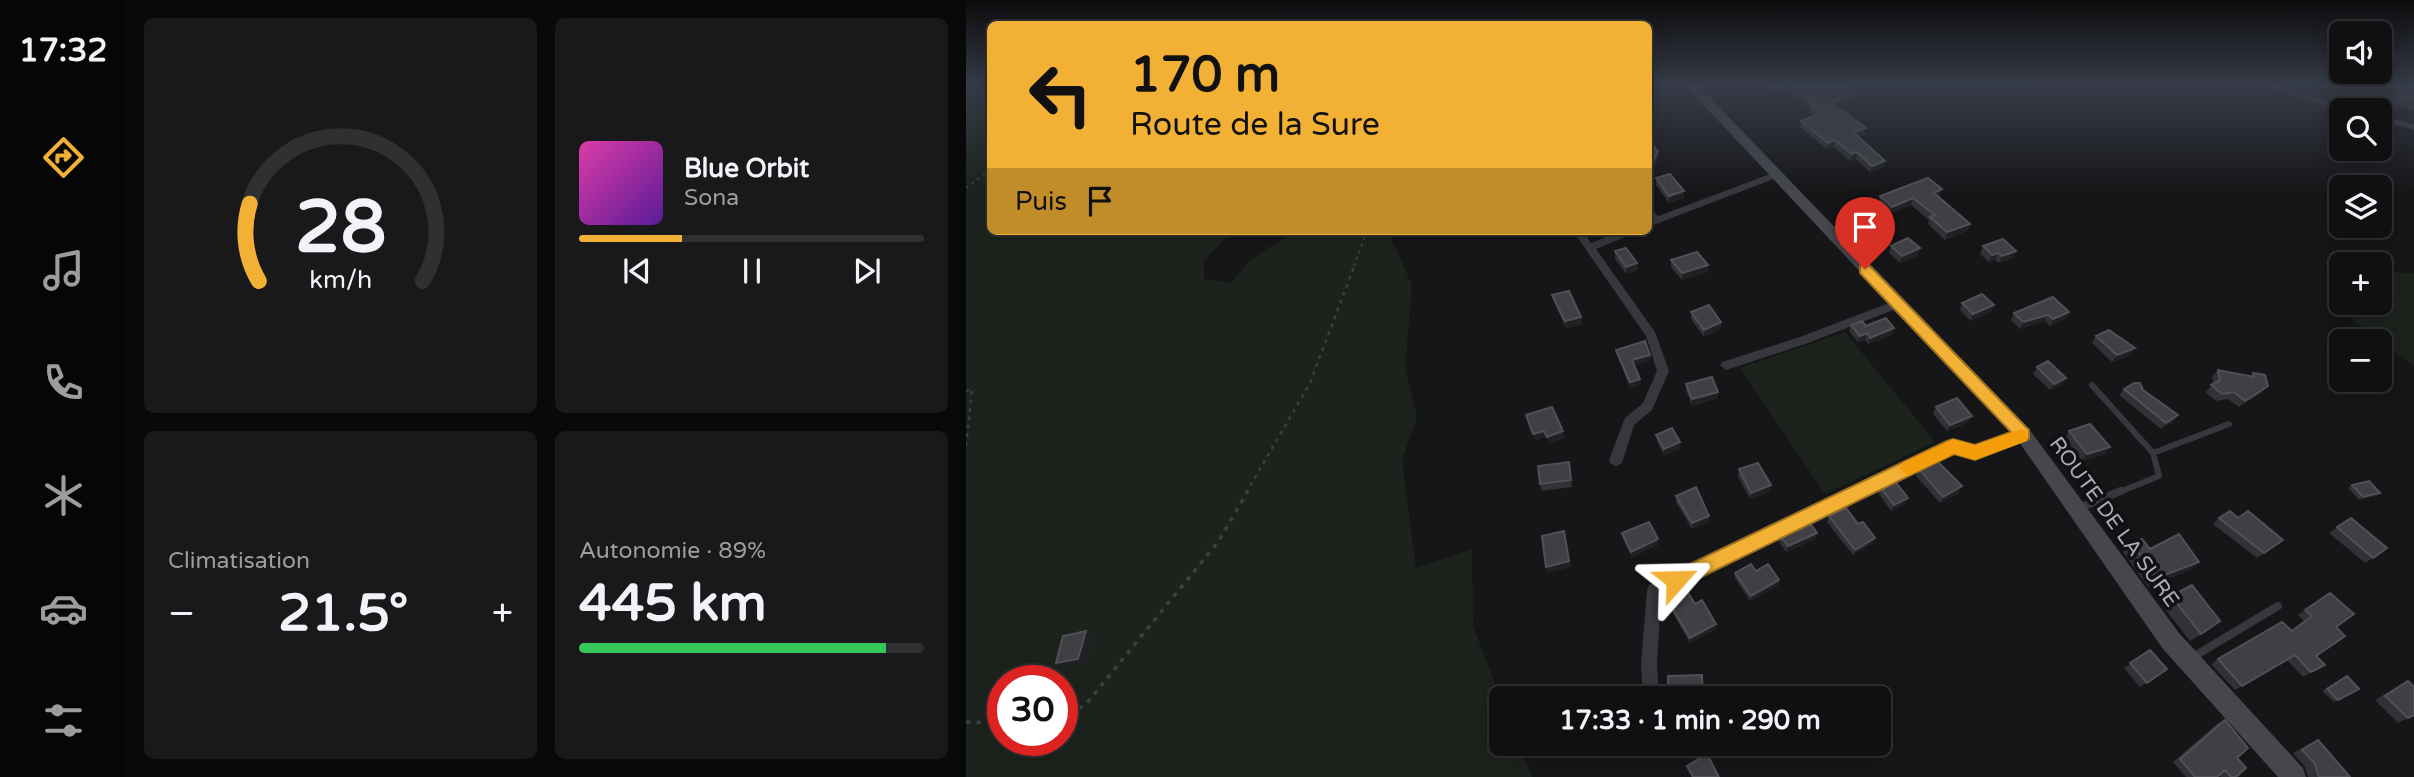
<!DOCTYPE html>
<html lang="fr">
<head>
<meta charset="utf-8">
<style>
	body { margin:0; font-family:"Varela Round",sans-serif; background:#19191b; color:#f1f3f6; height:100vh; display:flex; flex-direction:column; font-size:26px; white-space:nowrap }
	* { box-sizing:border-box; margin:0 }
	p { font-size:23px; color:#9c9d9f }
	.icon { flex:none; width:38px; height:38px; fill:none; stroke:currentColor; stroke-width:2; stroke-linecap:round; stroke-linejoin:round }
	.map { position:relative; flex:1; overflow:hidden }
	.sheet { display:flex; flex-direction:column; gap:18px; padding:18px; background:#09090a; width:840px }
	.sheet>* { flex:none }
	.guide { position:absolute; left:21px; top:21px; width:665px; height:214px; border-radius:10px; box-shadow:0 4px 18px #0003,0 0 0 2px #303032; background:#f2b134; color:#111; overflow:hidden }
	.controls { position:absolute; left:1363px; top:21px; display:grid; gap:14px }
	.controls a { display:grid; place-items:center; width:63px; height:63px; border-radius:10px; background:#101012; box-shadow:0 4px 18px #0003,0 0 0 2px #303032; font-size:35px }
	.speed { position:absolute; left:21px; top:665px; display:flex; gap:14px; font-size:35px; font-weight:700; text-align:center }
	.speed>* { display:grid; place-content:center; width:91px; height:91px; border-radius:50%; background:#101012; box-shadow:0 4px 18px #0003,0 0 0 2px #303032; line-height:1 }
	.speed .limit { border:10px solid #d22; background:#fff; color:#111 }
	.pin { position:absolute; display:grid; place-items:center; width:60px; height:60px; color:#fff; margin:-72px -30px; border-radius:50% 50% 50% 0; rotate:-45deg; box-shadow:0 0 7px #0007 }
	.pin .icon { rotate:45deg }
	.me { position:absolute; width:77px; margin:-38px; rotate:65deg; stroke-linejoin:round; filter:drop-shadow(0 0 5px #0008) }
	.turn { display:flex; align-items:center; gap:24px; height:147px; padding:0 28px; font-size:32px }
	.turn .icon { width:91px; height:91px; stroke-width:2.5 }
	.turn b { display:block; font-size:49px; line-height:60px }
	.then { display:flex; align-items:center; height:66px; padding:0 28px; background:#0003; gap:14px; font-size:26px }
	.big { font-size:52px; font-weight:800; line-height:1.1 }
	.sheet .tile { flex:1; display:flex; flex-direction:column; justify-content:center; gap:10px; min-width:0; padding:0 24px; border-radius:10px; background:#19191b }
	.sheet .dial { align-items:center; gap:0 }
	.dial svg { height:182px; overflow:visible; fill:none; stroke:#303032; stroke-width:7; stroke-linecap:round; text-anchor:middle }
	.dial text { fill:#f1f3f6; stroke:none }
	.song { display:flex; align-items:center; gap:21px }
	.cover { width:84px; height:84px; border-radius:10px; background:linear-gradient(135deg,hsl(320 70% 55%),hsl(270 70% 35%)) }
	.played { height:7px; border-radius:4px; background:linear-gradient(90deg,#f2b134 30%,#303032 30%) }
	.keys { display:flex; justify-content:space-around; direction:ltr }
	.heat { display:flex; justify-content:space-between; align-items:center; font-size:38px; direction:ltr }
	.charge { height:10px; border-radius:5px; background:linear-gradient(90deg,#34c759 89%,#303032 0) }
	.sheet .tiles { flex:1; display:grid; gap:18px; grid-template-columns:repeat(2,1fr) }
	.trip { position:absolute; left:523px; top:686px; width:402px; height:70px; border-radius:10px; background:#101012; box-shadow:0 4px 18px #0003,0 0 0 2px #303032; font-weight:800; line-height:70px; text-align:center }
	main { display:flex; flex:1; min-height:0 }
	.tabs { display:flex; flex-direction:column; width:126px; justify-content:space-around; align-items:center; background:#060607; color:#9c9d9f }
	.tabs .icon { width:49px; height:49px }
	.tabs .current { color:#f2b134 }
	.tabs b { font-size:32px; color:#f1f3f6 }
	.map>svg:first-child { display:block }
	.green { fill:#1c231d; fill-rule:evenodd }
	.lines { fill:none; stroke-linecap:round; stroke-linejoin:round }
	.path-far2 { stroke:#3d3f44; stroke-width:2; stroke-dasharray:2.5 4.5; stroke-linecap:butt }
	.path-far1 { stroke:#3d3f44; stroke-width:2.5; stroke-dasharray:3.5 5; stroke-linecap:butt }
	.path { stroke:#3d3f44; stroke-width:3.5; stroke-dasharray:4.5 6; stroke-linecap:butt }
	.service-far2 { stroke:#37383d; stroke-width:4.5 }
	.service-far1 { stroke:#37383d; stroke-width:6 }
	.service { stroke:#37383d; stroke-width:8 }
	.minor { fill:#37383d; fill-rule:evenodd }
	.secondary { fill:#45474d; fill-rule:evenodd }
	.wall { fill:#323236 }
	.shaded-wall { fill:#212124 }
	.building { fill:#3f3f44; stroke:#4f5156; stroke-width:2 }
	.route { fill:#f2b134; stroke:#9d7322; stroke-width:2 }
	.slow { fill:#f59e0b }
	.labels { text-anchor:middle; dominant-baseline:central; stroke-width:7; stroke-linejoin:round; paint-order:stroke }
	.street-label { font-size:21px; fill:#a8adb8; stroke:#111113 }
</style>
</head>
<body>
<main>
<nav class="tabs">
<b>17:32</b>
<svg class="icon current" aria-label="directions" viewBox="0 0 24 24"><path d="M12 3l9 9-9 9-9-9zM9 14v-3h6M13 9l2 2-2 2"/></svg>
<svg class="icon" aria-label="music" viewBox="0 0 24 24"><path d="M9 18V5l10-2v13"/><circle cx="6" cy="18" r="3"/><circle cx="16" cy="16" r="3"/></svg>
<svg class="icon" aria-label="phone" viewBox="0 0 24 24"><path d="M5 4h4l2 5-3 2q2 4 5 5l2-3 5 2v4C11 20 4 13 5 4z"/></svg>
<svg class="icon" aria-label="climate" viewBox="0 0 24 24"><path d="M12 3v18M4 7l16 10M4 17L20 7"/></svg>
<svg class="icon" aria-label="car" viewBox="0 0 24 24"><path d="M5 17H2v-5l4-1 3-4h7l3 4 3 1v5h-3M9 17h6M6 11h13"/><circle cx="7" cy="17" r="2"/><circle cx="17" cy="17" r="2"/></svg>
<svg class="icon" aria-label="filters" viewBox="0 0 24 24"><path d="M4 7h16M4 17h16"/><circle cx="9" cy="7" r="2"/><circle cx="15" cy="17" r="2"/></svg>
</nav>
<section class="sheet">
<div class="tiles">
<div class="tile dial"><svg viewBox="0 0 100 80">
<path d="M14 69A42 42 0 1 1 86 69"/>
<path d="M14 69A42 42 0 0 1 10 35" stroke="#f2b134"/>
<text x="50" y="56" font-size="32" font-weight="700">28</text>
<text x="50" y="72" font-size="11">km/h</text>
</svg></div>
<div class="tile">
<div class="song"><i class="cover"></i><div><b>Blue Orbit</b><p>Sona</p></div></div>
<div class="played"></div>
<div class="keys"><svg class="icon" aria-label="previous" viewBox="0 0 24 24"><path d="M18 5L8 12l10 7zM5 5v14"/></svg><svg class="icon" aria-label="pause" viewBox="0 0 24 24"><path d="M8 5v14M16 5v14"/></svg><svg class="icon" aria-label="next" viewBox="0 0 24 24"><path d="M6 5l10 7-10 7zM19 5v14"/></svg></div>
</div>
<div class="tile"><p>Climatisation</p>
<div class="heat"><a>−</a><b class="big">21.5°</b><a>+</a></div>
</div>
<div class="tile"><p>Autonomie · 89%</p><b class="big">445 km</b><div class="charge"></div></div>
</div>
</section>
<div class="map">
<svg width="1448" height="777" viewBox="0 0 1448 777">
	<rect width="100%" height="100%" fill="#161618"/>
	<path class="green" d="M 0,84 L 24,84 L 24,231 L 267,231 L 238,260 L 238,279 L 265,283 L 284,260 L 329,231 L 422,231 L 446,285 L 439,367 L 451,417 L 436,460 L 450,568 L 506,549 L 507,626 L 535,700 L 536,744 L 553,744 L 566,777 L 0,777 ZM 37,681 L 96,681 L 96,740 L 37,740 Z
		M 1310,84 L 1405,84 L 1404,110 L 1391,110 Z
		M 1414,272 L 1448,273 L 1448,367 L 1389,322 L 1378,303 L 1414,303 Z
		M 879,332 L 969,442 L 859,494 L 774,368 Z"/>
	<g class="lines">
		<path class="path-far2" d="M 0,188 L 24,170
			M 388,266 L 401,231"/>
		<path class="path-far1" d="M 0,391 L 6,389 L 0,446
			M 280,493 L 344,383 L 389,264"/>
		<path class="path" d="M 96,721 L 121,703 L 252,542 L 282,491
			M 0,722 L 37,723"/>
		<path class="service-far2" d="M 682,208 L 693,221"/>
		<path class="service-far1" d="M 1126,385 L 1187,453 L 1193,476 L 1151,493
			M 1187,453 L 1263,424"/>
		<path class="service" d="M 1113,508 L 1155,491
			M 1227,657 L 1312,606"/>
		<path class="minor" d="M 1291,84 L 1304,84 L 1385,110 L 1376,111 Z
			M 1414,115 L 1448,124 L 1448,130 L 1414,121 Z
			M 812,171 L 815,172 L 815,176 L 682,227 L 682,220 Z
			M 607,231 L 617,231 L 625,243 L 655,231 L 670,231 L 669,233 L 630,249 L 689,332 L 703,371 L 686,410 L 668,425 L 657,460 L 655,464 L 650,466 L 645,464 L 643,460 L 659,418 L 677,403 L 691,371 L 680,336 Z
			M 931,300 L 937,304 L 935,307 L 842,343 L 760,370 L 754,365 L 756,362 L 834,337 Z
			M 1057,429 L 1062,430 L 1063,434 L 1062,438 L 1009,458 L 988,452 L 695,594 L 691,664 L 693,698 L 677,698 L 675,664 L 681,590 L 683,585 L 982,442 L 987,441 L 1009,447 Z"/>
		<path class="secondary" d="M 718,84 L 731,84 L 1063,429 L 1213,633 L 1337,768 L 1340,777 L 1312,777 L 1197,649 L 1051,439 Z"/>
	</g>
	<path class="wall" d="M 793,84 L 856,84 L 888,100 L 870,107 L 899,134 L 892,137 L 918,167 L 904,172 L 890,159 L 884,161 L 868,147 L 861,149 L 834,127 L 835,121 L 848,115 L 844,112 L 845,108 L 821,90 L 809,95 Z
		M 1430,84 L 1448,84 L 1448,110 L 1425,104 Z
		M 690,178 L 718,191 L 718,198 L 703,203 L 690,185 Z
		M 914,196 L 974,196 L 972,197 L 1004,224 L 1001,231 L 979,240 L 962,224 L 963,220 L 945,205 L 924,214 L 913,203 Z
		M 925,246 L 954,248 L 952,256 L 934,263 L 923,253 Z
		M 1017,246 L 1050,251 L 1047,258 L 1033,263 L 1029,260 L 1023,262 L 1014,254 Z
		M 649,251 L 671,263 L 672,270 L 660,274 L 649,259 Z
		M 705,260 L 742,272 L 716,280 L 705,267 Z
		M 586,295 L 615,317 L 616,324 L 600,328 L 588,302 Z
		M 996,303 L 1028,305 L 1025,312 L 1005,321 L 994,310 Z
		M 725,312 L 755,322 L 755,329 L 738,337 L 725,319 Z
		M 1103,312 L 1100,318 L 1084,326 L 1079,321 L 1054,329 L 1045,320 L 1048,313 Z
		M 885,325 L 900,326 L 926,335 L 902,344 L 899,340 L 892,342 L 883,331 Z
		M 1130,336 L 1165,355 L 1146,362 L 1126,343 Z
		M 650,350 L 685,360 L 668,365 L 675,384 L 664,388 L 651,355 Z
		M 1071,367 L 1100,378 L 1096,385 L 1084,390 L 1067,374 Z
		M 1252,370 L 1285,376 L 1287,373 L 1302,386 L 1295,393 L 1273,407 L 1262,399 L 1250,401 L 1239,392 L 1248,384 L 1246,377 Z
		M 720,384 L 752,392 L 752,398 L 726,406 L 720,390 Z
		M 1158,389 L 1207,422 L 1195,429 L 1153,395 Z
		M 970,407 L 1006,416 L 1003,422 L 981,431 L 967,414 Z
		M 1103,431 L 1144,447 L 1139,454 L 1116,461 L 1099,438 Z
		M 690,435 L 714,449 L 698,455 L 691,441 Z
		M 603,462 L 606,487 L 576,491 L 574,484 Z
		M 773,469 L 804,492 L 784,499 L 772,476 Z
		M 953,469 L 993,493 L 974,503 L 950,476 Z
		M 1386,485 L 1414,493 L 1410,496 L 1393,500 L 1382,488 Z
		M 914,487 L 942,498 L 939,504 L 925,511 L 912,493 Z
		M 710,496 L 743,522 L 726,529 L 710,502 Z
		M 863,516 L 907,543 L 887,555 L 861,522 Z
		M 1253,518 L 1272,518 L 1317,540 L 1291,558 L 1247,524 Z
		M 1385,518 L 1407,558 L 1399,563 L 1363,533 Z
		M 656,533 L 692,539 L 692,545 L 666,557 L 657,539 Z
		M 851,533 L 849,539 L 820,552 L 812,540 L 813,534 Z
		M 1165,543 L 1184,549 L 1233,562 L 1224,570 L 1182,587 L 1157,552 Z
		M 790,571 L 813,580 L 812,585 L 784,601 L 769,578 L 769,573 Z
		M 1364,593 L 1370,627 L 1350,656 L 1359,665 L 1337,677 L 1321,660 L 1269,690 L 1245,664 L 1252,659 L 1325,630 L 1338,621 L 1332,615 Z
		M 1205,596 L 1244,629 L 1224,641 L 1195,604 Z
		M 700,598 L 729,604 L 750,629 L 724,643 L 701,603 Z
		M 1184,650 L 1201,669 L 1174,687 L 1158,668 Z
		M 1376,679 L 1393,689 L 1368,702 L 1356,691 Z
		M 1442,681 L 1442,718 L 1432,723 L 1409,700 L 1432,686 Z
		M 1259,720 L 1271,758 L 1270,777 L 1255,777 L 1253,775 L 1251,777 L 1220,777 L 1207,762 L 1252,723 Z
		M 1352,740 L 1384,777 L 1342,777 L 1339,767 L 1327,753 L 1343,744 Z"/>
	<path class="shaded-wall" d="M 757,84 L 768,84 L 756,88 Z
		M 820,84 L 822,84 L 821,90 L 809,95 L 809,89 Z
		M 889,94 L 888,100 L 864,110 L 865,103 Z
		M 900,128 L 899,134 L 886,139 L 887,132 Z
		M 869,140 L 868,147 L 861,149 L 862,143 Z
		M 692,152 L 692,159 L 685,173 L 684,166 Z
		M 891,152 L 890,159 L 884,161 L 886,154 Z
		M 919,161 L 918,167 L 904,172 L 906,166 Z
		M 976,189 L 974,196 L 965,200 L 968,193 Z
		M 718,191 L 718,198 L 703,203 L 703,196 Z
		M 947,198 L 945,205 L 924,214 L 926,207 Z
		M 1004,224 L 1001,231 L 979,240 L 981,232 Z
		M 954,248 L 952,256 L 934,263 L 936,256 Z
		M 1050,251 L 1047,258 L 1033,263 L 1036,256 Z
		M 1032,253 L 1029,260 L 1023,262 L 1026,255 Z
		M 671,263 L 672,270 L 660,274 L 660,267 Z
		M 742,265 L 742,272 L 716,280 L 716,273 Z
		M 1028,305 L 1025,312 L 1005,321 L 1007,314 Z
		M 1103,312 L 1100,318 L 1084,326 L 1087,319 Z
		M 1082,315 L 1079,321 L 1054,329 L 1057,322 Z
		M 615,317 L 616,324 L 600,328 L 599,321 Z
		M 755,322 L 755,329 L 738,337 L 738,330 Z
		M 928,328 L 926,335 L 902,344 L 904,338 Z
		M 901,333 L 899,340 L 892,342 L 894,336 Z
		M 1169,348 L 1165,355 L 1146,362 L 1151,355 Z
		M 684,355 L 685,360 L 666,365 L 666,360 Z
		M 1100,378 L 1096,385 L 1084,390 L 1088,384 Z
		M 674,379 L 675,384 L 664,388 L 664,382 Z
		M 1302,386 L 1295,393 L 1273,407 L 1279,401 Z
		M 752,392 L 752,398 L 726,406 L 726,399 Z
		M 1212,415 L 1207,422 L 1195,429 L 1200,423 Z
		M 1006,416 L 1003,422 L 981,431 L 984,425 Z
		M 578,431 L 579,437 L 569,441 L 567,434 Z
		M 597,431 L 599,438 L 582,444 L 581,437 Z
		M 714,442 L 714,449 L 698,455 L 698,449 Z
		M 1144,447 L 1139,454 L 1116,461 L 1121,454 Z
		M 805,485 L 804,492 L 784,499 L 785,493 Z
		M 996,486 L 993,493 L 974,503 L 977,497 Z
		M 1414,493 L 1410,496 L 1393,500 L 1397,497 Z
		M 942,498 L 939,504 L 925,511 L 928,505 Z
		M 743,516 L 743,522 L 726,529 L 726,523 Z
		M 598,531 L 605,567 L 582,573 L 580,567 Z
		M 851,533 L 849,539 L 820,552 L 822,546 Z
		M 909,538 L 907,543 L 887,555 L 889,550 Z
		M 692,539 L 692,545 L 666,557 L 665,552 Z
		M 1233,562 L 1224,570 L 1182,587 L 1191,578 Z
		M 813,580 L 812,585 L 784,601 L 785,596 Z
		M 750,624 L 750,629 L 724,643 L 724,638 Z
		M 120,631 L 128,637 L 121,664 L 98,668 L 90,663 Z"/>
	<path class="building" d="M 803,84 L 820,84 L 809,89 Z
		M 823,84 L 856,84 L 860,87 L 867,84 L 876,84 L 889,94 L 865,103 L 900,128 L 887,132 L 919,161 L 906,166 L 891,152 L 886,154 L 869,140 L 862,143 L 835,121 L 854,113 L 845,106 L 849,104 Z
		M 1435,84 L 1448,84 L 1448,100 L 1432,96 Z
		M 687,145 L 692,152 L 684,166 L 682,164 L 682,147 Z
		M 704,174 L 718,191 L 703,196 L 690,178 Z
		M 962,178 L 976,189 L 968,193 L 1004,224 L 981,232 L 964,217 L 969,215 L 947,198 L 926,207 L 914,196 Z
		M 942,238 L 954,248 L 936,256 L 925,246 Z
		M 1037,239 L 1050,251 L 1036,256 L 1032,253 L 1026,255 L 1017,246 Z
		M 660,248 L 671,263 L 660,267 L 649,251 Z
		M 731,252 L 742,265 L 716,273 L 705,260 Z
		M 603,291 L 615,317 L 599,321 L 586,295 Z
		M 1016,294 L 1028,305 L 1007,314 L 996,303 Z
		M 1087,297 L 1103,312 L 1087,319 L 1082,315 L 1057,322 L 1048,313 Z
		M 743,305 L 755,322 L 738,330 L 725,312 Z
		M 920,318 L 928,328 L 904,338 L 901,333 L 894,336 L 885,325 L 896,321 L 900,326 Z
		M 1143,330 L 1169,348 L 1151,355 L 1130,336 Z
		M 679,341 L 684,355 L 666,360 L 674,379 L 664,382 L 650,350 Z
		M 1082,361 L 1100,378 L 1088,384 L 1071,367 Z
		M 1252,370 L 1288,377 L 1287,373 L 1299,375 L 1302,386 L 1279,401 L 1268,392 L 1256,394 L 1245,385 L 1254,380 Z
		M 746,377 L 752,392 L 726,399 L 720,384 Z
		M 1168,383 L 1174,383 L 1177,390 L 1212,415 L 1200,423 L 1158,389 Z
		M 991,398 L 1006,416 L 984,425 L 970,407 Z
		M 586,407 L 597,431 L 581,437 L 578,431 L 567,434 L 560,415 Z
		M 1124,424 L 1144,447 L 1121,454 L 1103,431 Z
		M 706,428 L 714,442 L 698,449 L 690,435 Z
		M 970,460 L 996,486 L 977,497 L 953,469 Z
		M 603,462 L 605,480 L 574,484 L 572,466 Z
		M 792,463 L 805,485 L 785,493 L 773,469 Z
		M 928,480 L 942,498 L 928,505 L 914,487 Z
		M 1403,481 L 1414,493 L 1397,497 L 1386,485 Z
		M 730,487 L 743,516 L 726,523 L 710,496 Z
		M 880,508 L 892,524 L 897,522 L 909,538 L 889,550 L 863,516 Z
		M 1264,511 L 1272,518 L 1282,511 L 1317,540 L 1298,553 L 1253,518 Z
		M 1385,518 L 1421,548 L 1407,558 L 1371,527 Z
		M 842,520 L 851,533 L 822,546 L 813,534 Z
		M 683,522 L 692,539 L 665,552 L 656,533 Z
		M 598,531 L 603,561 L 580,567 L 576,536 Z
		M 1213,534 L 1233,562 L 1191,578 L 1165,543 L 1176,539 L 1184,549 Z
		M 785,564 L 790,571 L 802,564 L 813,580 L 785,596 L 769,573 Z
		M 1226,585 L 1254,621 L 1235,634 L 1205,596 Z
		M 719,588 L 729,604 L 736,600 L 750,624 L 724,638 L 700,598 Z
		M 1364,593 L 1388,614 L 1370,627 L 1379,636 L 1350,656 L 1359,665 L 1345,672 L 1329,655 L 1276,686 L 1252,659 L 1316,622 L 1326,631 L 1346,616 L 1339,610 Z
		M 120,631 L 112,659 L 90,663 L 97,636 Z
		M 1184,650 L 1201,669 L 1181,683 L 1164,663 Z
		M 736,675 L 737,698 L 702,698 L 702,676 Z
		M 1381,676 L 1393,689 L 1372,700 L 1361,689 Z
		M 1442,681 L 1448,687 L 1448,715 L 1442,718 L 1419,696 Z
		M 1259,720 L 1282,748 L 1271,758 L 1280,768 L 1270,777 L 1265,777 L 1259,770 L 1251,777 L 1229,777 L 1214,759 Z
		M 1352,740 L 1384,777 L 1353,777 L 1349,764 L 1336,750 Z
		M 741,754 L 753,777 L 727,777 L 721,766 Z"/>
	<linearGradient id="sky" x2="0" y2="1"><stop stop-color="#0c0c0d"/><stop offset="0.44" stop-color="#363c48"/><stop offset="1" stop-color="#363c48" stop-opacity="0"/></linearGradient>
	<rect width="1448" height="193" fill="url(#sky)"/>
	<path class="route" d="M 899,264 L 904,266 L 1063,430 L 1063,439 L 1009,460 L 988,454 L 717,586 L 710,589 L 703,586 L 701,580 L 703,574 L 981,441 L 987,439 L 1009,445 L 1045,432 L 894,273 L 894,266 Z"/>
	<path class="slow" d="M 1055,429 L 1061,431 L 1061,441 L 1009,460 L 988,454 L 942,476 L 933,468 L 936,463 L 987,439 L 1009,445 Z"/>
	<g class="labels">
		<g class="street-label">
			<text transform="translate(1148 522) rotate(54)">ROUTE DE LA SURE</text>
		</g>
	</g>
</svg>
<div class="controls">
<a><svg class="icon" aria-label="sound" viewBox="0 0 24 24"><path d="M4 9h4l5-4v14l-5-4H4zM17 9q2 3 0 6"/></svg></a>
<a><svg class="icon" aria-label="search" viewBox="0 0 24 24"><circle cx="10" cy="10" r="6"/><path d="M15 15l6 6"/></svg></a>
<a><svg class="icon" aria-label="layers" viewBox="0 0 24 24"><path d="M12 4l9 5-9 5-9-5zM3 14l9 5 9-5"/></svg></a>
<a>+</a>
<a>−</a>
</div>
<div class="speed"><div class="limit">30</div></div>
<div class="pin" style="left:899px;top:269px;background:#d93025"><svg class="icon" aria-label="arrive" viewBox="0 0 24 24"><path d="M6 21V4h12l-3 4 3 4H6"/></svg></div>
<svg class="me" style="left:710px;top:580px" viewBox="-20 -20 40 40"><path d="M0-17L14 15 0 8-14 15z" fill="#f2b134" stroke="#fff" stroke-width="4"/></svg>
<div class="trip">17:33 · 1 min · 290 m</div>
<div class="guide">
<div class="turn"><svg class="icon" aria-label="left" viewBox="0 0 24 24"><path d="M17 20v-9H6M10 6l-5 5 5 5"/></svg><div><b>170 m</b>Route de la Sure</div></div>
<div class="then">Puis<svg class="icon" aria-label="arrive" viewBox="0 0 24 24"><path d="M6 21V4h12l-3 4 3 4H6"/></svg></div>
</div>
</div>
</main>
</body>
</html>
